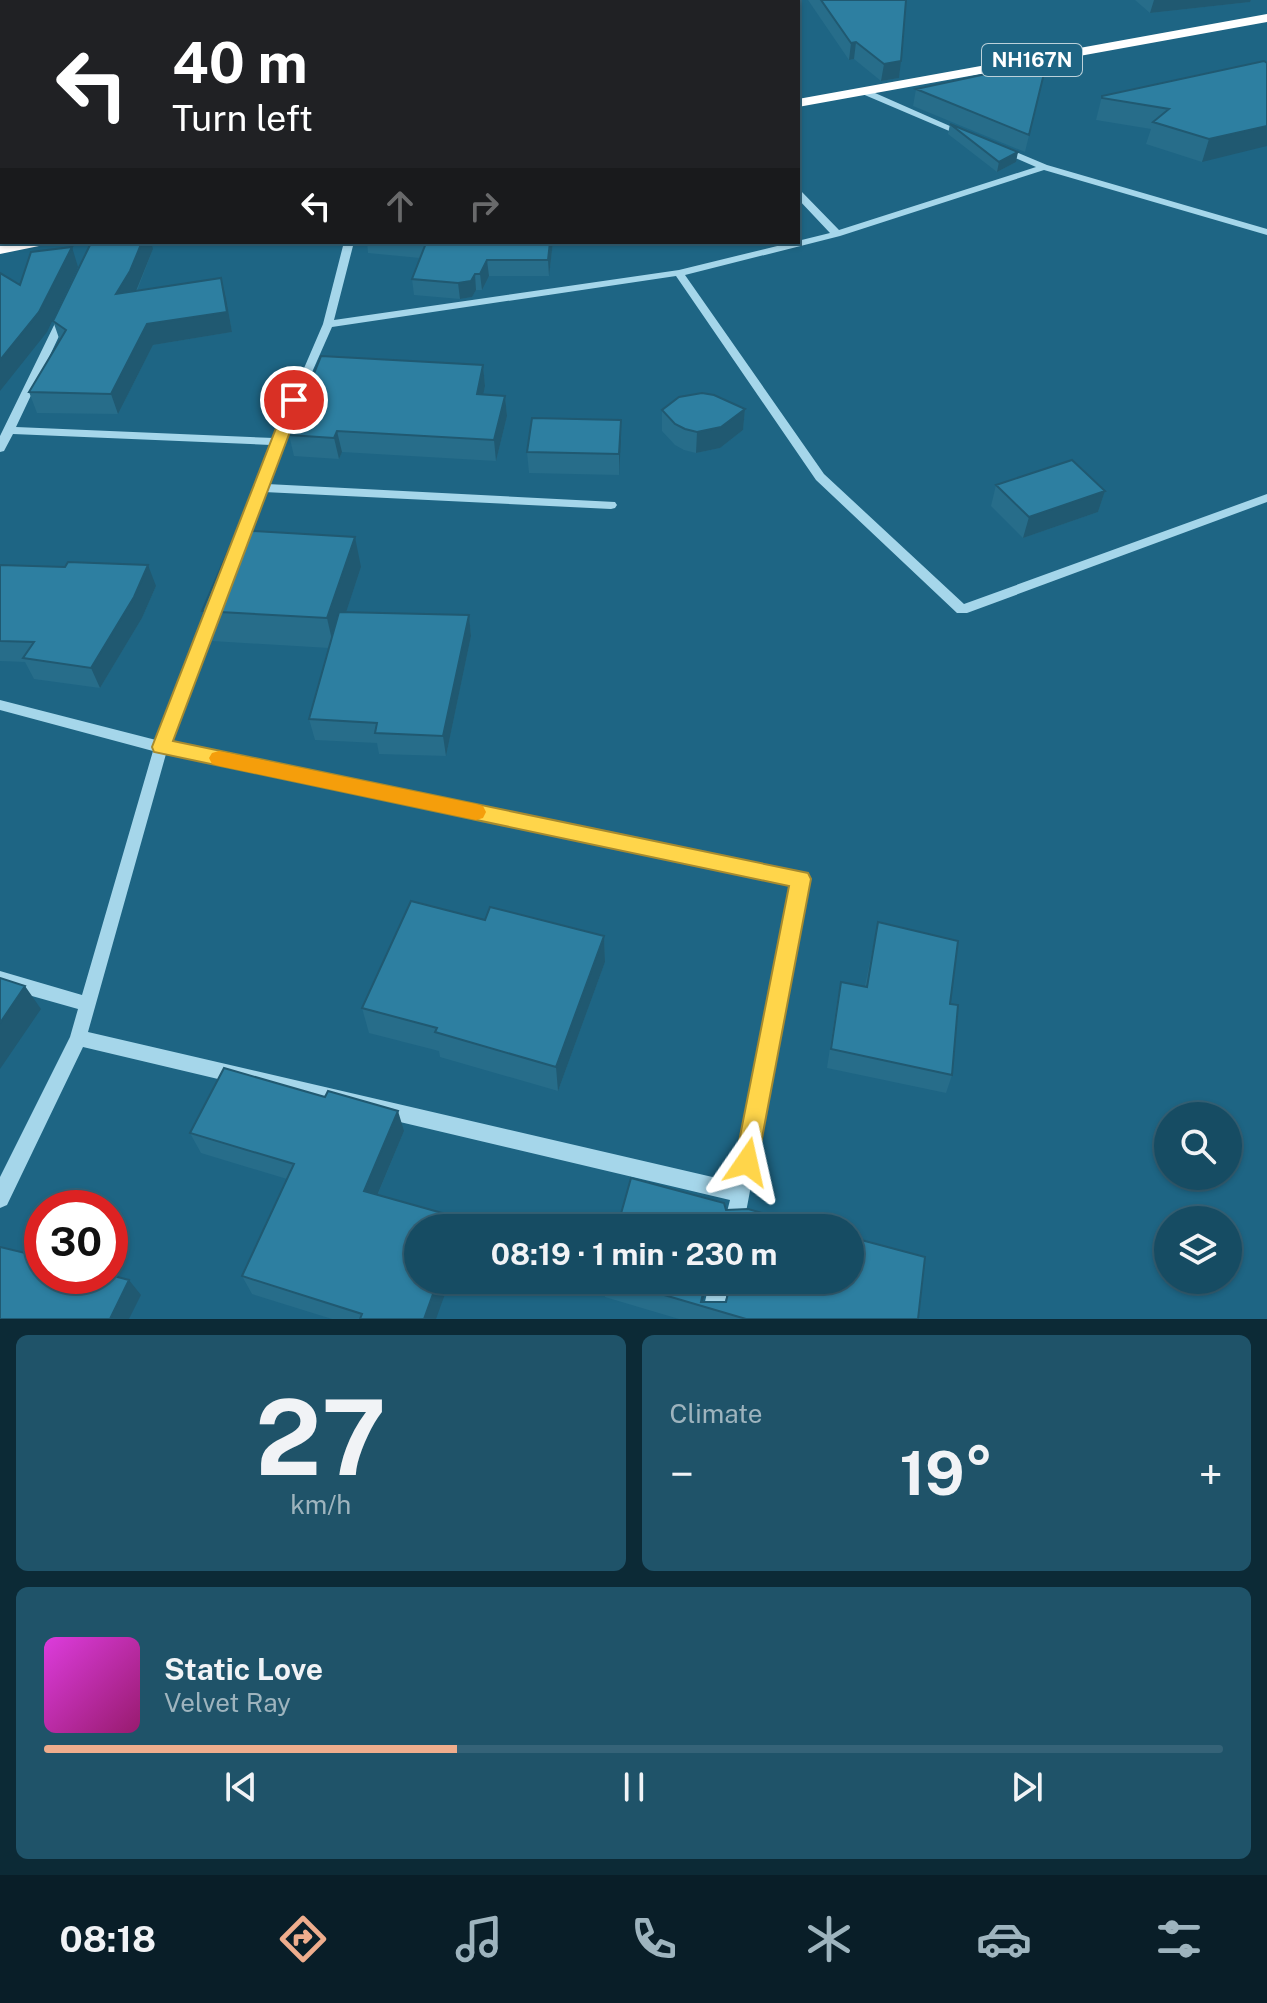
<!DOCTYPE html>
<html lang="en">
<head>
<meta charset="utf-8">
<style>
	body { margin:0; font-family:"Public Sans",sans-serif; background:#1f5369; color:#f1f3f6; height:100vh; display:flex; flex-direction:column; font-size:30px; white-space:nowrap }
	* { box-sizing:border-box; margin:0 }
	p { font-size:26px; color:#9eb4be }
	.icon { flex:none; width:44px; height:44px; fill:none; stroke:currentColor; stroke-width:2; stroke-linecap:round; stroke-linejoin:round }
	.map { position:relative; height:1319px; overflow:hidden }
	.details { display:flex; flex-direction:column; gap:16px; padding:16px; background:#0c2a36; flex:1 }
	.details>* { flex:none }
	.top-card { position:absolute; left:0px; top:0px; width:800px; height:244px; box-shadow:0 2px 6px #0004,0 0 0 2px #356378; background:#202124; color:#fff; overflow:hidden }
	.buttons { position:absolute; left:1154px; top:1102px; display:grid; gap:16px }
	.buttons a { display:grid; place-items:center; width:88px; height:88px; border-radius:50%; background:#164c63; box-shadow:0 2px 6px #0004,0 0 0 2px #356378; font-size:40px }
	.speed { position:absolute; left:24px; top:1190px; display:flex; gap:16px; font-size:40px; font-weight:700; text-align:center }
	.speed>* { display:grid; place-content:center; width:104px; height:104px; border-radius:50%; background:#164c63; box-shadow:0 2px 6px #0004,0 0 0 2px #356378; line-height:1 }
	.speed .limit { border:12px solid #d22; background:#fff; color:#111 }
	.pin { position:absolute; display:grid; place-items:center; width:68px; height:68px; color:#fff; margin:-34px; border:4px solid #fff; border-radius:50%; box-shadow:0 2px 8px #0007 }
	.me { position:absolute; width:88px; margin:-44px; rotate:11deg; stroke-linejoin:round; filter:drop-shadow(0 0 6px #0008) }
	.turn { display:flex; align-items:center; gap:28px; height:168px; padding:0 40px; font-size:36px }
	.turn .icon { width:104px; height:104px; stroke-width:2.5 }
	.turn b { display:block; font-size:56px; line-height:68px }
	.lanes { display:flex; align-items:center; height:76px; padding:0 40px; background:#0003; justify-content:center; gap:40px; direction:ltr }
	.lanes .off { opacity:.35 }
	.big { font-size:60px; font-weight:700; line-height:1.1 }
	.details .widget { flex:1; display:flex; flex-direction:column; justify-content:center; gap:12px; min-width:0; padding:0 28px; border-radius:12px; background:#1f5369 }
	.details .dial { align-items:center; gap:0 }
	.dial b { font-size:104px; line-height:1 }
	.song { display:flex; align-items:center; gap:24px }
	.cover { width:96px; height:96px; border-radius:12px; background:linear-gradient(135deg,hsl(300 70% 55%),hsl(320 70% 35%)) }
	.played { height:8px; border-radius:4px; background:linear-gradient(90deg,#eead8d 35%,#356378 35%) }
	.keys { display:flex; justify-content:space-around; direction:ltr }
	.heat { display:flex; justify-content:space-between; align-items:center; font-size:44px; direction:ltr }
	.details .tiles { flex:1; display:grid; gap:16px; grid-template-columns:1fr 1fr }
	.widget:last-child { grid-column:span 2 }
	.trip { position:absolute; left:404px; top:1214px; width:460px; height:80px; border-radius:40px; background:#164c63; box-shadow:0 2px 6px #0004,0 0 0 2px #356378; font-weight:700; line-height:80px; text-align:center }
	.menu { display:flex; height:128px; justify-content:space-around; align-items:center; background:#091e28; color:#9eb4be }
	.menu .icon { width:56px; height:56px }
	.menu .active { color:#eead8d }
	.menu b { font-size:36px; color:#f1f3f6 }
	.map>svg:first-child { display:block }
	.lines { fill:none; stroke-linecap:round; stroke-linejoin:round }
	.minor { fill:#a5d6ea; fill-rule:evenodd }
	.highway { fill:#fff; fill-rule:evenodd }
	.wall { fill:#276d8a }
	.shaded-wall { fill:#205971 }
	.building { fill:#2d7fa1; stroke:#205971; stroke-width:2 }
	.route { fill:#ffd54a; stroke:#a68a30; stroke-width:2 }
	.slow { fill:#f59e0b }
	.labels { text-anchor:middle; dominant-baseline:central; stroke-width:8; stroke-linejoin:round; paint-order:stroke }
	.shield { fill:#1e6584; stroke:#bcd1da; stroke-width:2 }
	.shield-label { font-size:20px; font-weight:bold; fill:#fff }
</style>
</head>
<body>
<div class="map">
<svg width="1267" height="1319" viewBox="0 0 1267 1319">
	<rect width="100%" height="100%" fill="#1e6584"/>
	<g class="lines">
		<path class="minor" d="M 860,89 L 866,89 L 968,134 L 961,136 L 860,93 Z
			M 1002,146 L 1047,165 L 1267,229 L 1267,235 L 1044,170 L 840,236 L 685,275 L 824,474 L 964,604 L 1267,494 L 1267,502 L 967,613 L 957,613 L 816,480 L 676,276 L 332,327 L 309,379 L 267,484 L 615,502 L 617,505 L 615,508 L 611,509 L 264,492 L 243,545 L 237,549 L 231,545 L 271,445 L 13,434 L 4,451 L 0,452 L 0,436 L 60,313 L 68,313 L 69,315 L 16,427 L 274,438 L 323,324 L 344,242 L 354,242 L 334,320 L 679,270 L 830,233 L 798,199 L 798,190 L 801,191 L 839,230 L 1036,167 L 999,151 L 997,149 Z
			M 213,604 L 220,609 L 170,743 L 807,874 L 809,879 L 743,1228 L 723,1228 L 730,1200 L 83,1047 L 7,1205 L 0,1208 L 0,1177 L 70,1037 L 78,1009 L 0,987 L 0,971 L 82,995 L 153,751 L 0,710 L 0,700 L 156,740 L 206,609 ZM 166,754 L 792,884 L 734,1182 L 88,1032 Z
			M 710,1280 L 730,1280 L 721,1319 L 701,1319 Z"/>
		<path class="highway" d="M 1267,14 L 1267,22 L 798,107 L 798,99 Z
			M 9,242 L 42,242 L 39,246 L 0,254 L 0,244 Z"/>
	</g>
	<path class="wall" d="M 808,0 L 906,0 L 899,78 L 881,81 L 854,59 L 849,60 Z
		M 1135,0 L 1251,0 L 1250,2 L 1150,13 Z
		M 1047,61 L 1025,152 L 913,106 L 916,89 Z
		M 1264,61 L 1202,162 L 1146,144 L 1151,129 L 1096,120 L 1102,96 Z
		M 950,124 L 1016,162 L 997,172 L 948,134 Z
		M 367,242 L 553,242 L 549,276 L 489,276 L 482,290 L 476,290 L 472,297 L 460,299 L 414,295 L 412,279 L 420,258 L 368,253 Z
		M 153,249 L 137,291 L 221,278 L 226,298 L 232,332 L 153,345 L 118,414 L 37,413 L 29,392 L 60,341 L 53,321 Z
		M 483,365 L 485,386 L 483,394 L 505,396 L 507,416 L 496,461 L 342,452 L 339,459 L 294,456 L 289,435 Z
		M 745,409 L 743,430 L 720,448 L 696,453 L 684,450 L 675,445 L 662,431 L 662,410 Z
		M 621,441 L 619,475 L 529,473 L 527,452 Z
		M 996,485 L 1105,491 L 1098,512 L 1023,538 L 991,506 Z
		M 0,565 L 156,586 L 142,618 L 100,688 L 34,679 L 25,662 L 0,661 Z
		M 361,567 L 346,612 L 469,615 L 471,636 L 446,756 L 379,754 L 377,743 L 315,740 L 309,719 L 329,648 L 212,641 L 202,611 Z
		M 485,920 L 604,936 L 605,962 L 558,1091 L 440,1057 L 439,1051 L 369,1033 L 362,1008 Z
		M 878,922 L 950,1004 L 952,1075 L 946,1093 L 827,1068 L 837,1001 L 841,982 L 865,986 Z
		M 404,1131 L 378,1194 L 436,1319 L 332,1319 L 252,1294 L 242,1276 L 287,1179 L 201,1153 L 190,1133 Z
		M 604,1280 L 708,1280 L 703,1302 L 918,1319 L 679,1319 L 605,1297 Z"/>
	<path class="shaded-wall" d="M 1154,0 L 1251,0 L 1250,2 L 1150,13 Z
		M 856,42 L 854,59 L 849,60 L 851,43 Z
		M 901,61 L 899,78 L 881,81 L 884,64 Z
		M 1267,126 L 1267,146 L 1202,162 L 1209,139 Z
		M 1018,152 L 1016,162 L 997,172 L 999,162 Z
		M 142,242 L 151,242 L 153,249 L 136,291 L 116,294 Z
		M 550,242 L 553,242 L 549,276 L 548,260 Z
		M 72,247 L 78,267 L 47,332 L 0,391 L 0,360 Z
		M 487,260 L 489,276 L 482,290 L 480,274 Z
		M 475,274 L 476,290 L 472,297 L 460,299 L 458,283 Z
		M 221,278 L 226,298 L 232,332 L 153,345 L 118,414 L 111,394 L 147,324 Z
		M 483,365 L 485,386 L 479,415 L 477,394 Z
		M 505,396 L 507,416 L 496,461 L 494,440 Z
		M 745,409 L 743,430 L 720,448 L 696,453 L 697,432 Z
		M 621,420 L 621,441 L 619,475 L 619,454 Z
		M 337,431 L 342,452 L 339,459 L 334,438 Z
		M 1105,491 L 1098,512 L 1023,538 L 1029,517 Z
		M 355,537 L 361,567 L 334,649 L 327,618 Z
		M 148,565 L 156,586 L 142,618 L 100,688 L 91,668 Z
		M 469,615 L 471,636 L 446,756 L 443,736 Z
		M 604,936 L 605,962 L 558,1091 L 556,1067 Z
		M 25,986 L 41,1009 L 0,1069 L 0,1023 Z
		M 398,1111 L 404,1131 L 371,1210 L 364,1191 Z
		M 460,1218 L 463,1228 L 457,1228 Z
		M 129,1280 L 141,1295 L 129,1319 L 110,1319 Z
		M 438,1280 L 450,1280 L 436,1319 L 424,1319 Z
		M 706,1280 L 708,1280 L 702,1306 L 700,1306 Z"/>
	<path class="building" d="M 688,0 L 789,0 L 788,2 L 687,2 Z
		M 821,0 L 906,0 L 901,61 L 884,64 L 856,42 L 851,43 Z
		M 1047,61 L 1029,135 L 916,89 Z
		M 1264,61 L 1267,63 L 1267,126 L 1209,139 L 1153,122 L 1169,109 L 1102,98 L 1102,96 Z
		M 950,124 L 1018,152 L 999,162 Z
		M 105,242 L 142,242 L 130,271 L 116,294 L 221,278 L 227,312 L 147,324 L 111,394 L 29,392 L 66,330 L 53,321 L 90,245 L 104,243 Z
		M 420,242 L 550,242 L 548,260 L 487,260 L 480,274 L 475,274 L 471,281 L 458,283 L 412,279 L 426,243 Z
		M 72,247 L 39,312 L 0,360 L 0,273 L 20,285 L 31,252 Z
		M 321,356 L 483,365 L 477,394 L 505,396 L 494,440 L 337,431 L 334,438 L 289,435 Z
		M 702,393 L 714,395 L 745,409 L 721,427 L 697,432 L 685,429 L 675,424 L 662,410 L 679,397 Z
		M 532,418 L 621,420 L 619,454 L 527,452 Z
		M 1072,460 L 1105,491 L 1029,517 L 996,485 Z
		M 237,530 L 355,537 L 327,618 L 202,611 Z
		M 68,562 L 148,565 L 134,597 L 91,668 L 23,658 L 34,642 L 0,641 L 0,565 L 65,567 Z
		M 339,612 L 469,615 L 443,736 L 375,733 L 377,723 L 309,719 Z
		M 411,901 L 485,920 L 490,907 L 604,936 L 556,1067 L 435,1032 L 437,1028 L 362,1008 Z
		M 878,922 L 958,941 L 950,1004 L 958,1005 L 952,1075 L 831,1049 L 841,982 L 867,987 Z
		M 0,978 L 25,986 L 0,1023 Z
		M 224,1068 L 325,1097 L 328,1091 L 398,1111 L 364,1191 L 460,1218 L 457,1228 L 418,1228 L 418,1280 L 438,1280 L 424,1319 L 360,1319 L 362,1314 L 242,1276 L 294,1164 L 190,1133 Z
		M 631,1178 L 724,1203 L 726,1210 L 748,1209 L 816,1228 L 617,1228 Z
		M 850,1237 L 925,1257 L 918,1319 L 746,1319 L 613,1280 L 706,1280 L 701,1302 L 726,1302 L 731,1280 L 850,1280 Z
		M 0,1247 L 42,1257 L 42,1276 L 110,1276 L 110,1275 L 129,1280 L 110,1319 L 0,1319 Z"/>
	<path class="route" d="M 294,396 L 302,400 L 173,741 L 808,873 L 811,879 L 756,1170 L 747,1174 L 739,1170 L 735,1162 L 789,886 L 154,752 L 152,747 L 287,400 Z"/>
	<path class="slow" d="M 219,751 L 476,804 L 483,806 L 486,812 L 483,818 L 476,820 L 219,766 L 212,764 L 209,758 L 212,753 Z"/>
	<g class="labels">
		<rect class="shield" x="982" y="44" width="100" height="32" rx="6"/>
		<g class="shield-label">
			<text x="1032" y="60">NH167N</text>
		</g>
	</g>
</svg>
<div class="buttons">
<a><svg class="icon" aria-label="search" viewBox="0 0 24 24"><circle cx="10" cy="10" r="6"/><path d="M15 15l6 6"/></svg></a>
<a><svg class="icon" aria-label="layers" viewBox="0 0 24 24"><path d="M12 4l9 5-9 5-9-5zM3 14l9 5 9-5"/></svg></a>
</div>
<div class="speed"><div class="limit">30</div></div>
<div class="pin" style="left:294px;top:400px;background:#d93025"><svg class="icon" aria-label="arrive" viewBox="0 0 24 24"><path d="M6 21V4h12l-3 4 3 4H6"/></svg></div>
<svg class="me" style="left:747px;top:1162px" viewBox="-20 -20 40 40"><path d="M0-17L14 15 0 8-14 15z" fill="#ffd54a" stroke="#fff" stroke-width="4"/></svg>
<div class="trip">08:19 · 1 min · 230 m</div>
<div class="top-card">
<div class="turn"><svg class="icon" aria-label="left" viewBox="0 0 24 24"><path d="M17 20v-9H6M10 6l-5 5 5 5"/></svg><div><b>40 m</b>Turn left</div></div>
<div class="lanes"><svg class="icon" aria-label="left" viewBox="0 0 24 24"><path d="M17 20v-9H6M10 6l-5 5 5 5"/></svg><svg class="icon off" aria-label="ahead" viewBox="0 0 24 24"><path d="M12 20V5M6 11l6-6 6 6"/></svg><svg class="icon off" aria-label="right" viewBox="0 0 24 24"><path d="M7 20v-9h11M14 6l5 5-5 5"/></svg></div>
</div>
</div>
<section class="details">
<div class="tiles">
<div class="widget dial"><b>27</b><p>km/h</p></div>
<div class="widget"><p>Climate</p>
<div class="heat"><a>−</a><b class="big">19°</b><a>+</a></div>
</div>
<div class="widget">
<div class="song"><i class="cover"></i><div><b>Static Love</b><p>Velvet Ray</p></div></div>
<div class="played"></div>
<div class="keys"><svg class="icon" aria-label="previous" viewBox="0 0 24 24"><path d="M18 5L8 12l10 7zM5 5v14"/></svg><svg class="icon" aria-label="pause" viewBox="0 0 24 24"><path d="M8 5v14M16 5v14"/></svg><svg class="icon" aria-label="next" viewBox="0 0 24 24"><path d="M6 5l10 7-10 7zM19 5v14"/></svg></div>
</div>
</div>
</section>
<nav class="menu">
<b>08:18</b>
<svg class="icon active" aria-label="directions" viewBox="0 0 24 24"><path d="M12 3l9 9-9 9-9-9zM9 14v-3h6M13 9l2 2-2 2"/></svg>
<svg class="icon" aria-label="music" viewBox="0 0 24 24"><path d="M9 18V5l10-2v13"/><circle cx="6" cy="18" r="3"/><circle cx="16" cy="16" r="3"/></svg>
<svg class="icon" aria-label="phone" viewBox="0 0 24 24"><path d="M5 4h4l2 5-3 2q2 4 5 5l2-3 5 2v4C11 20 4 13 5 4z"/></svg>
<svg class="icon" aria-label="climate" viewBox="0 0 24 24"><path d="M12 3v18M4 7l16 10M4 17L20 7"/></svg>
<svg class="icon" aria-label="car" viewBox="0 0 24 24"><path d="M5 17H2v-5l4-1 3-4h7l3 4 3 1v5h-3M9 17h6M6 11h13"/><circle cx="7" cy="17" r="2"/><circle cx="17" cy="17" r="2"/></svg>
<svg class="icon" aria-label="filters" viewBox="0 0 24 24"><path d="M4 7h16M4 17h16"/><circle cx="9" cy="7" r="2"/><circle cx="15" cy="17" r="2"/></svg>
</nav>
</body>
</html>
